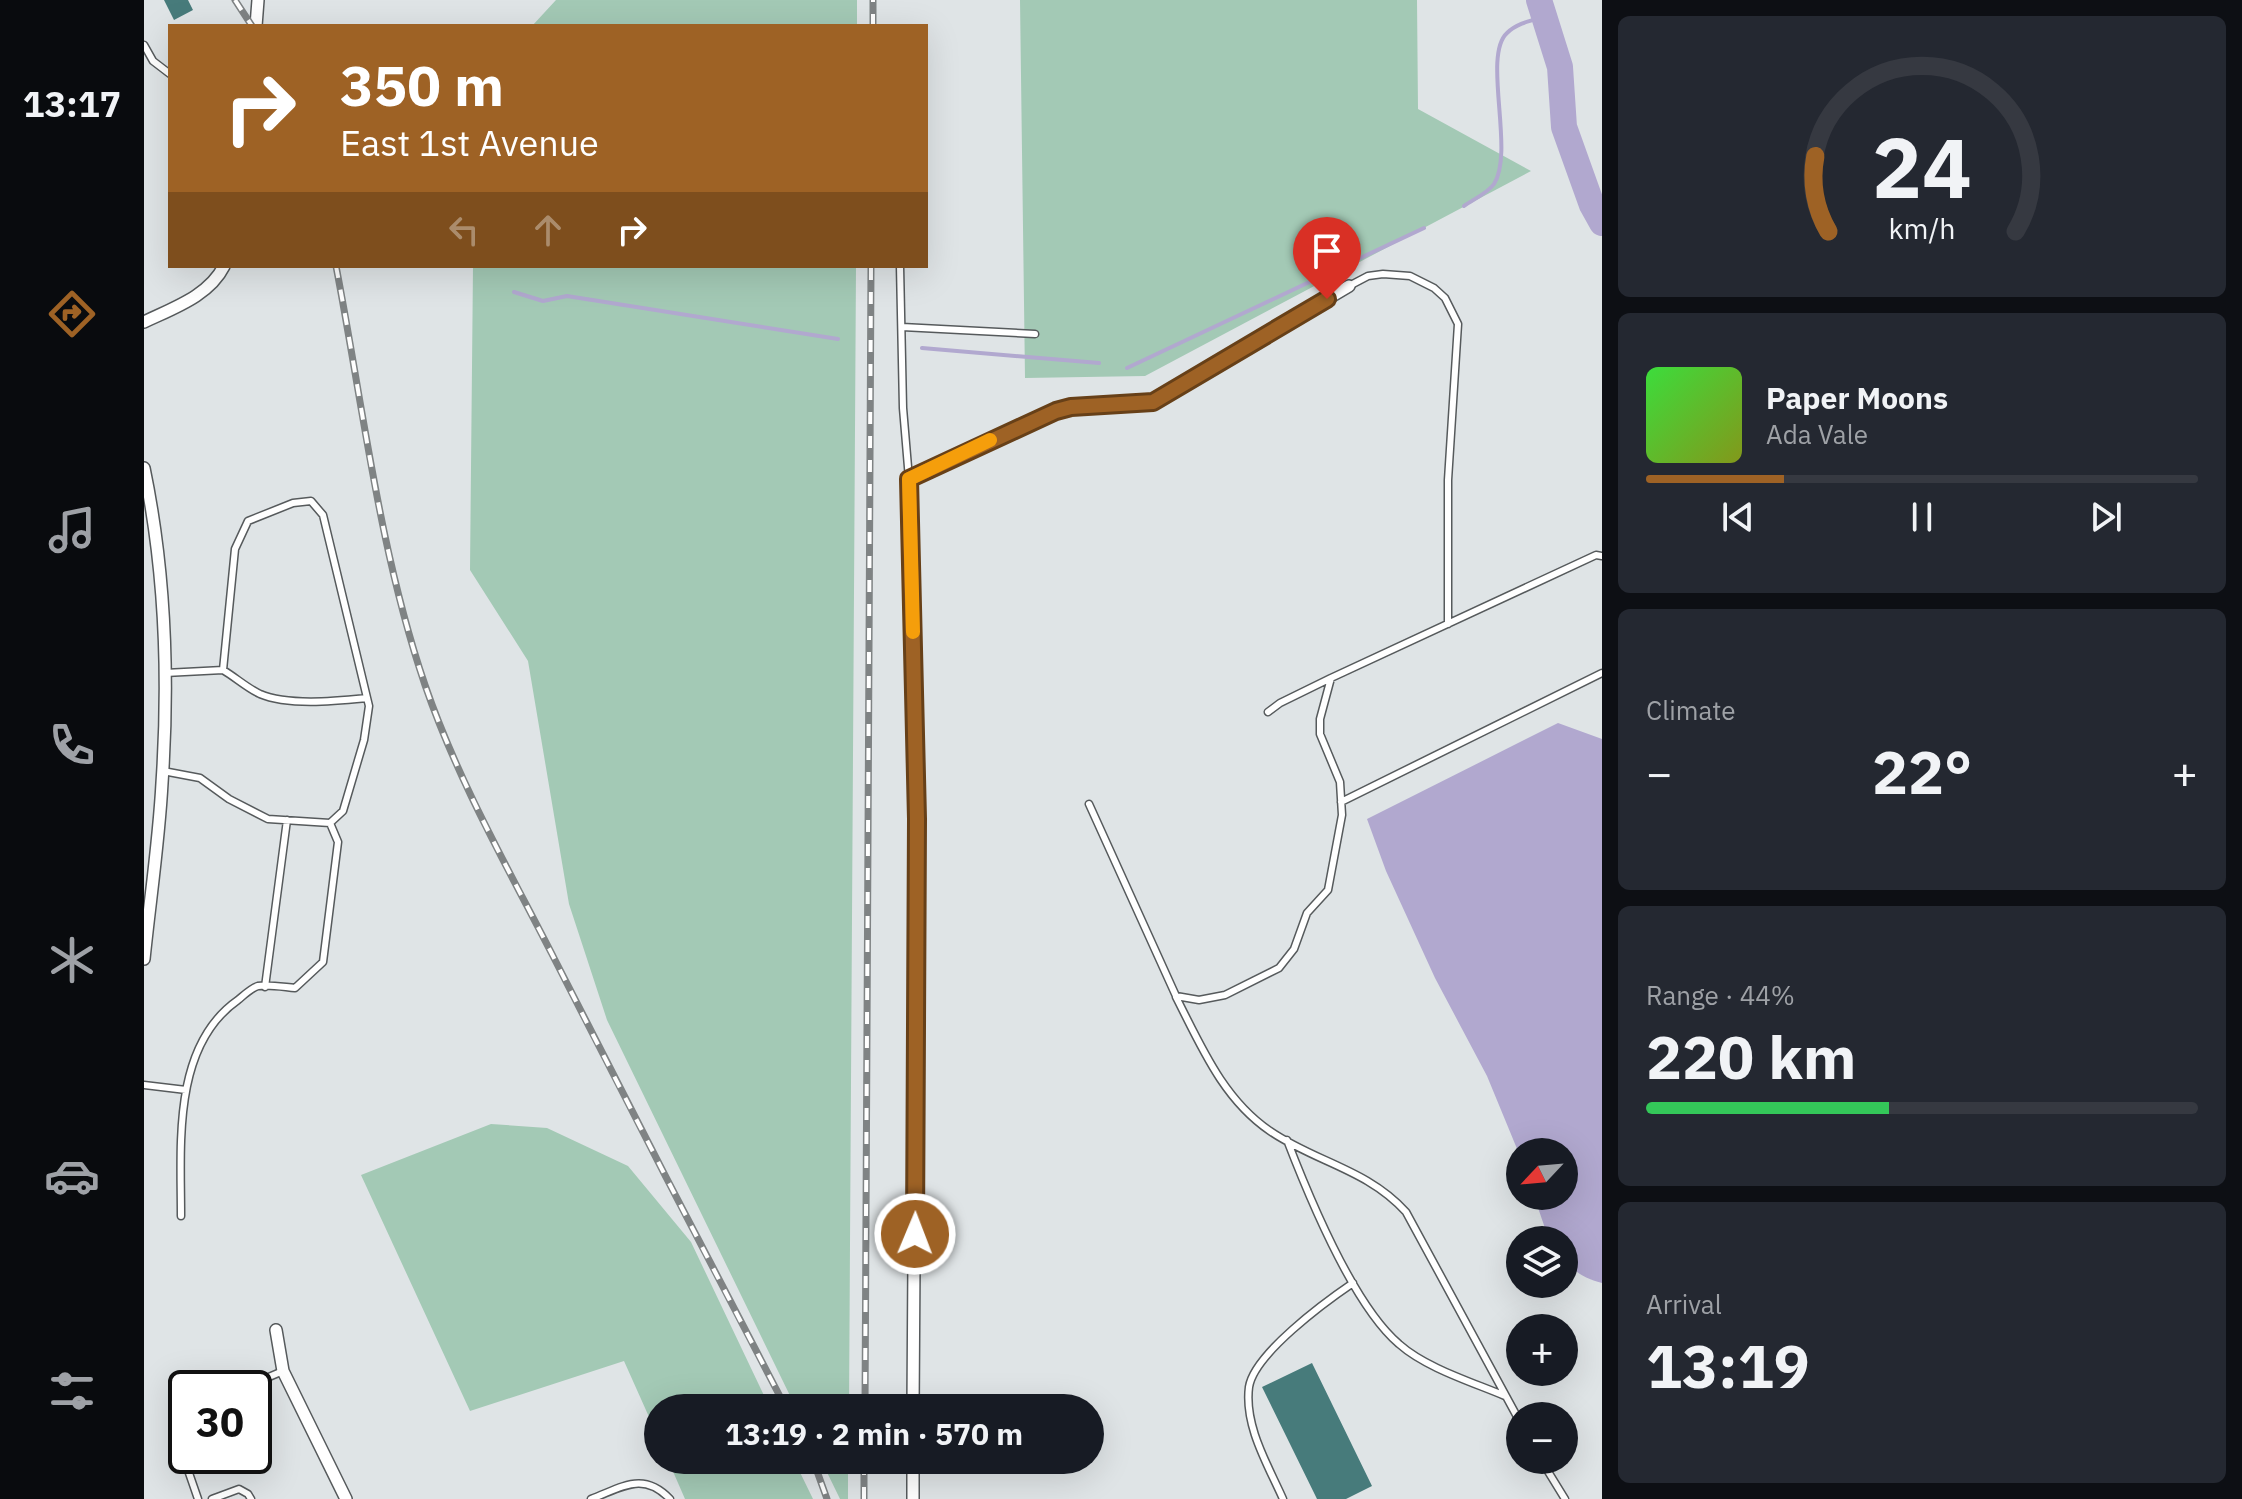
<!DOCTYPE html>
<html lang="en">
<head>
<meta charset="utf-8">
<style>
	body { margin:0; font-family:"IBM Plex Sans",sans-serif; background:#242831; color:#f1f3f6; height:100vh; display:flex; flex-direction:column; font-size:30px; white-space:nowrap }
	* { box-sizing:border-box; margin:0 }
	p { font-size:26px; color:#9ea1a6 }
	.icon { flex:none; width:44px; height:44px; fill:none; stroke:currentColor; stroke-width:2; stroke-linecap:round; stroke-linejoin:round }
	.map { position:relative; flex:1; overflow:hidden }
	.drawer { display:flex; flex-direction:column; gap:16px; padding:16px; background:#0d0f14; width:640px }
	.drawer>* { flex:none }
	.guide { position:absolute; left:24px; top:24px; width:760px; height:244px; border-radius:0px; box-shadow:0 8px 32px #0002; background:#9e6225; color:#fff; overflow:hidden }
	.needle { width:52px; rotate:244deg }
	.tools { position:absolute; left:1362px; top:1138px; display:grid; gap:16px }
	.tools a { display:grid; place-items:center; width:72px; height:72px; border-radius:50%; background:#171b24; box-shadow:0 8px 32px #0002; font-size:40px }
	.speed { position:absolute; left:24px; top:1370px; display:flex; gap:16px; font-size:40px; font-weight:700; text-align:center }
	.speed>* { display:grid; place-content:center; width:104px; height:104px; border-radius:50%; background:#171b24; box-shadow:0 8px 32px #0002; line-height:1 }
	.speed .limit { border:4px solid #111; border-radius:12px; background:#fff; color:#111 }
	.pin { position:absolute; display:grid; place-items:center; width:68px; height:68px; color:#fff; margin:-82px -34px; border-radius:50% 50% 50% 0; rotate:-45deg; box-shadow:0 0 8px #0007 }
	.pin .icon { rotate:45deg }
	.me { position:absolute; width:88px; margin:-44px; rotate:1deg; stroke-linejoin:round; filter:drop-shadow(0 0 6px #0008) }
	.turn { display:flex; align-items:center; gap:28px; height:168px; padding:0 40px; font-size:36px }
	.turn .icon { width:104px; height:104px; stroke-width:2.5 }
	.turn b { display:block; font-size:56px; line-height:68px }
	.lanes { display:flex; align-items:center; height:76px; padding:0 40px; background:#0003; justify-content:center; gap:40px; direction:ltr }
	.lanes .off { opacity:.35 }
	.big { font-size:60px; font-weight:700; line-height:1.1 }
	.drawer .tile { flex:1; display:flex; flex-direction:column; justify-content:center; gap:12px; min-width:0; padding:0 28px; border-radius:12px; background:#242831 }
	.drawer .dial { align-items:center; gap:0 }
	.dial svg { height:208px; overflow:visible; fill:none; stroke:#363941; stroke-width:7; stroke-linecap:round; text-anchor:middle }
	.dial text { fill:#f1f3f6; stroke:none }
	.song { display:flex; align-items:center; gap:24px }
	.cover { width:96px; height:96px; border-radius:12px; background:linear-gradient(135deg,hsl(120 70% 55%),hsl(70 70% 35%)) }
	.played { height:8px; border-radius:4px; background:linear-gradient(90deg,#9e6225 25%,#363941 25%) }
	.keys { display:flex; justify-content:space-around; direction:ltr }
	.heat { display:flex; justify-content:space-between; align-items:center; font-size:44px; direction:ltr }
	.charge { height:12px; border-radius:6px; background:linear-gradient(90deg,#34c759 44%,#363941 0) }
	.trip { position:absolute; left:500px; top:1394px; width:460px; height:80px; border-radius:40px; background:#171b24; box-shadow:0 8px 32px #0002; font-weight:700; line-height:80px; text-align:center }
	main { display:flex; flex:1; min-height:0 }
	.tab-bar { display:flex; flex-direction:column; width:144px; justify-content:space-around; align-items:center; background:#090b0e; color:#9ea1a6 }
	.tab-bar .icon { width:56px; height:56px }
	.tab-bar .on { color:#9e6225 }
	.tab-bar b { font-size:36px; color:#f1f3f6 }
	.map>svg:first-child { display:block }
	.green { fill:#a3c9b5 }
	.water { fill:#b1a8cf }
	.lines { fill:none; stroke-linecap:round; stroke-linejoin:round }
	.stream { stroke:#b1a8cf; stroke-width:4 }
	.river { stroke:#b1a8cf; stroke-width:26 }
	.building { fill:#477b7b }
	.lane-casing { stroke:#565a5c; stroke-width:9 }
	.street-casing { stroke:#565a5c; stroke-width:14 }
	.lane { stroke:#fff; stroke-width:6 }
	.street { stroke:#fff; stroke-width:11 }
	.rail-casing { stroke:#7f8384; stroke-width:7 }
	.rail { stroke:#fff; stroke-width:4; stroke-dasharray:12; stroke-linecap:butt }
	.route-casing { stroke:#674018; stroke-width:20 }
	.route { stroke:#9e6225; stroke-width:14 }
	.slow { stroke:#f59e0b; stroke-width:14 }
</style>
</head>
<body>
<main>
<nav class="tab-bar">
<b>13:17</b>
<svg class="icon on" aria-label="directions" viewBox="0 0 24 24"><path d="M12 3l9 9-9 9-9-9zM9 14v-3h6M13 9l2 2-2 2"/></svg>
<svg class="icon" aria-label="music" viewBox="0 0 24 24"><path d="M9 18V5l10-2v13"/><circle cx="6" cy="18" r="3"/><circle cx="16" cy="16" r="3"/></svg>
<svg class="icon" aria-label="phone" viewBox="0 0 24 24"><path d="M5 4h4l2 5-3 2q2 4 5 5l2-3 5 2v4C11 20 4 13 5 4z"/></svg>
<svg class="icon" aria-label="climate" viewBox="0 0 24 24"><path d="M12 3v18M4 7l16 10M4 17L20 7"/></svg>
<svg class="icon" aria-label="car" viewBox="0 0 24 24"><path d="M5 17H2v-5l4-1 3-4h7l3 4 3 1v5h-3M9 17h6M6 11h13"/><circle cx="7" cy="17" r="2"/><circle cx="17" cy="17" r="2"/></svg>
<svg class="icon" aria-label="filters" viewBox="0 0 24 24"><path d="M4 7h16M4 17h16"/><circle cx="9" cy="7" r="2"/><circle cx="15" cy="17" r="2"/></svg>
</nav>
<div class="map">
<svg width="1458" height="1499" viewBox="0 0 1458 1499">
	<rect width="100%" height="100%" fill="#dfe4e6"/>
	<path class="green" d="M 412,0 L 713,0 L 713,26 L 388,26 Z
		M 876,0 L 1273,0 L 1274,109 L 1387,171 L 1001,376 L 881,378 Z
		M 329,266 L 712,266 L 705,1408 L 652,1408 L 463,1020 L 425,904 L 384,661 L 326,570 Z
		M 347,1124 L 403,1128 L 484,1166 L 547,1242 L 626,1408 L 514,1408 L 514,1437 L 480,1361 L 326,1411 L 217,1175 Z
		M 524,1460 L 650,1460 L 669,1499 L 541,1499 Z
		M 677,1460 L 704,1460 L 704,1499 L 696,1499 Z"/>
	<path class="water" d="M 1414,723 L 1458,739 L 1458,1283 C 1433,1276 1420,1267 1420,1240 L 1407,1240 L 1404,1237 L 1390,1196 L 1420,1196 L 1420,1152 L 1376,1152 L 1376,1156 L 1343,1076 L 1291,978 L 1242,871 L 1223,819 Z"/>
	<g class="lines">
		<path class="stream" d="M 1320,206 C 1328,200 1344,193 1350,184 C 1371,151 1338,56 1363,33 C 1373,23 1389,20 1402,16
			M 370,292 L 399,301 L 423,296 L 694,339
			M 778,348 L 955,363
			M 983,368 L 1280,228"/>
		<path class="river" d="M 1395,0 L 1416,67 L 1420,127 L 1448,205 L 1458,223"/>
	</g>
	<path class="building" d="M 20,0 L 44,0 L 49,10 L 30,20 Z
		M 1168,1363 L 1228,1486 L 1202,1499 L 1173,1499 L 1118,1387 Z"/>
	<g class="lines">
		<defs>
			<path id="lane" d="M 0,45 L 9,61 L 26,74
				M 756,266 L 759,408 L 765,479
				M 1205,286 L 1224,276 L 1239,274 L 1266,276 L 1290,288 L 1301,298 L 1314,324 L 1304,480 L 1304,624
				M 758,327 L 891,334
				M 21,673 L 79,670
				M 1124,712 L 1136,703 L 1187,678
				M 19,771 L 56,778 L 85,799 L 124,819 L 186,823 L 199,811 L 220,740 L 225,706 L 179,515 L 167,501 L 149,503 L 104,521 L 91,549 L 79,670 C 91,677 103,688 116,694 C 144,706 192,701 223,698
				M 1197,802 L 1458,673
				M 945,804 L 1032,996 L 1055,1000 L 1081,995 L 1135,968 L 1150,949 L 1163,913 L 1184,890 L 1198,815 L 1196,782 L 1176,734 L 1176,719 L 1187,678 L 1452,555 L 1458,556
				M 121,987 L 143,820
				M 1032,997 C 1057,1046 1079,1099 1126,1131 C 1171,1162 1223,1169 1262,1212 L 1376,1422
				M 0,1085 L 42,1090
				M 1143,1140 C 1165,1197 1209,1305 1255,1344 C 1282,1368 1328,1382 1361,1396
				M 37,1216 C 37,1145 28,1046 94,1000 C 99,996 107,988 114,986 C 124,984 140,987 151,988 L 179,962 L 194,842 L 186,823
				M 99,1388 L 139,1371
				M 42,1416 L 34,1428 L 36,1447 L 54,1499
				M 1397,1460 L 1421,1499
				M 68,1499 L 95,1489 L 104,1494 L 107,1499
				M 447,1499 C 479,1487 499,1471 526,1499
				M 1139,1499 C 1124,1465 1100,1426 1105,1387 C 1110,1354 1181,1302 1209,1283"/>
			<path id="street" d="M 112,26 L 114,0
				M 0,322 C 29,308 65,296 80,266
				M 0,468 C 21,569 25,680 18,783 C 15,841 6,900 0,959
				M 132,1330 L 139,1371 L 202,1499
				M 769,1408 L 773,819 L 765,479 L 912,411 L 927,407 L 1009,402 L 1205,286
				M 769,1499 L 769,1460"/>
		</defs>
		<use href="#lane" class="lane-casing"/>
		<use href="#street" class="street-casing"/>
		<use href="#lane" class="lane"/>
		<use href="#street" class="street"/>
		<defs>
			<path id="rail" d="M 91,0 L 108,26
				M 729,26 L 729,0
				M 192,266 C 219,406 235,550 281,685 C 314,781 365,870 411,960 C 487,1110 564,1259 642,1408
				M 721,1408 L 727,266
				M 669,1460 L 683,1499
				M 720,1499 L 720,1460"/>
		</defs>
		<use href="#rail" class="rail-casing"/>
		<use href="#rail" class="rail"/>
	</g>
	<g class="lines">
		<defs>
			<path id="route" d="M 771,1234 L 773,819 L 765,479 L 912,411 L 927,407 L 1009,402 L 1183,299"/>
		</defs>
		<use href="#route" class="route-casing"/>
		<use href="#route" class="route"/>
		<path class="slow" d="M 769,632 L 765,479 L 846,440"/>
	</g>
</svg>
<div class="tools">
<a><svg class="needle" viewBox="-14 -14 28 28"><path d="M0-13l5 13h-10z" fill="#e53935"/><path d="M0 13l5-13h-10z" fill="#9ea1a6"/></svg></a>
<a><svg class="icon" aria-label="layers" viewBox="0 0 24 24"><path d="M12 4l9 5-9 5-9-5zM3 14l9 5 9-5"/></svg></a>
<a>+</a>
<a>−</a>
</div>
<div class="speed"><div class="limit">30</div></div>
<div class="pin" style="left:1183px;top:299px;background:#d93025"><svg class="icon" aria-label="arrive" viewBox="0 0 24 24"><path d="M6 21V4h12l-3 4 3 4H6"/></svg></div>
<svg class="me" style="left:771px;top:1234px" viewBox="-20 -20 40 40"><circle r="17" fill="#9e6225" stroke="#fff" stroke-width="3"/><path d="M0-11L8 9 0 5-8 9z" fill="#fff"/></svg>
<div class="trip">13:19 · 2 min · 570 m</div>
<div class="guide">
<div class="turn"><svg class="icon" aria-label="right" viewBox="0 0 24 24"><path d="M7 20v-9h11M14 6l5 5-5 5"/></svg><div><b>350 m</b>East 1st Avenue</div></div>
<div class="lanes"><svg class="icon off" aria-label="left" viewBox="0 0 24 24"><path d="M17 20v-9H6M10 6l-5 5 5 5"/></svg><svg class="icon off" aria-label="ahead" viewBox="0 0 24 24"><path d="M12 20V5M6 11l6-6 6 6"/></svg><svg class="icon" aria-label="right" viewBox="0 0 24 24"><path d="M7 20v-9h11M14 6l5 5-5 5"/></svg></div>
</div>
</div>
<section class="drawer">
<div class="tile dial"><svg viewBox="0 0 100 80">
<path d="M14 69A42 42 0 1 1 86 69"/>
<path d="M14 69A42 42 0 0 1 9 40" stroke="#9e6225"/>
<text x="50" y="56" font-size="32" font-weight="700">24</text>
<text x="50" y="72" font-size="11">km/h</text>
</svg></div>
<div class="tile">
<div class="song"><i class="cover"></i><div><b>Paper Moons</b><p>Ada Vale</p></div></div>
<div class="played"></div>
<div class="keys"><svg class="icon" aria-label="previous" viewBox="0 0 24 24"><path d="M18 5L8 12l10 7zM5 5v14"/></svg><svg class="icon" aria-label="pause" viewBox="0 0 24 24"><path d="M8 5v14M16 5v14"/></svg><svg class="icon" aria-label="next" viewBox="0 0 24 24"><path d="M6 5l10 7-10 7zM19 5v14"/></svg></div>
</div>
<div class="tile"><p>Climate</p>
<div class="heat"><a>−</a><b class="big">22°</b><a>+</a></div>
</div>
<div class="tile"><p>Range · 44%</p><b class="big">220 km</b><div class="charge"></div></div>
<div class="tile"><p>Arrival</p><b class="big">13:19</b></div>
</section>
</main>
</body>
</html>
